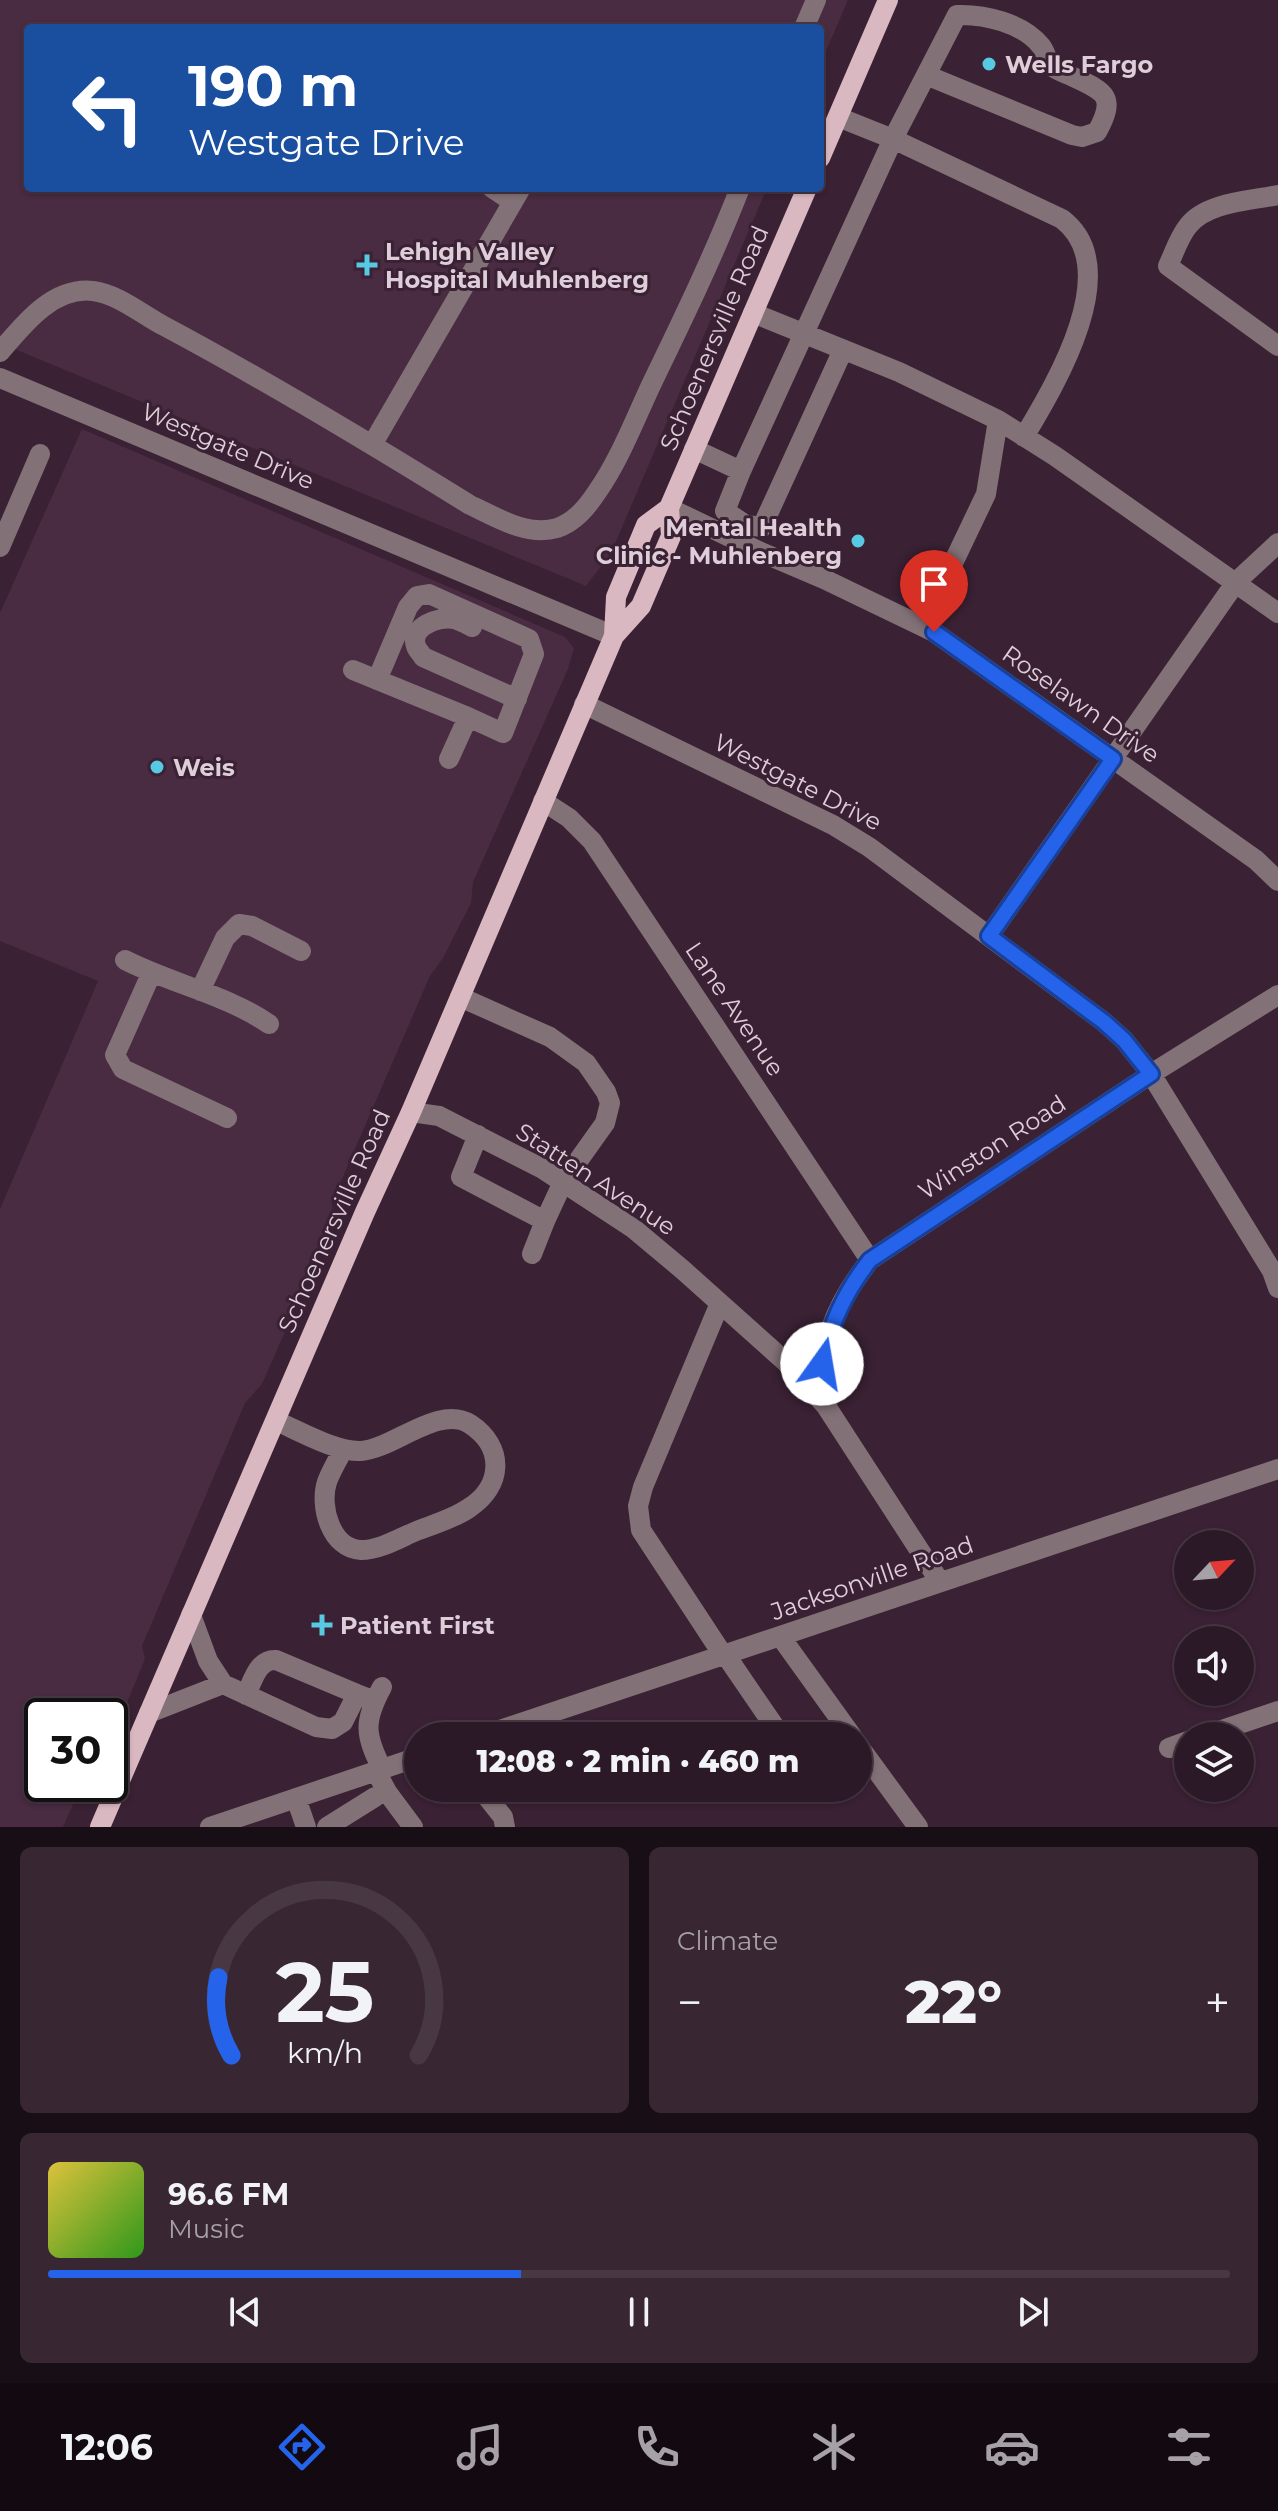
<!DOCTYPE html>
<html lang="en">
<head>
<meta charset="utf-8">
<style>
	body { margin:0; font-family:Montserrat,sans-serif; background:#382633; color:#f1f3f6; height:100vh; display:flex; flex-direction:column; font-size:30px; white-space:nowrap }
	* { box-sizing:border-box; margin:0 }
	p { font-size:26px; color:#a6a0a7 }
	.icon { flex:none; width:44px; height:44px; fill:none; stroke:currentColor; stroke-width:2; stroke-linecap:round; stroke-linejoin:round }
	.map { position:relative; height:1827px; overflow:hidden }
	.drawer { display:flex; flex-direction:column; gap:20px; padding:20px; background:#180e15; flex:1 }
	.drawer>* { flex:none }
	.top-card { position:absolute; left:24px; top:24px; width:800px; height:168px; border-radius:8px; box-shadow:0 2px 6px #0004,0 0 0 2px #483844; background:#1a4fa0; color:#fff; overflow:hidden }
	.needle { width:52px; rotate:64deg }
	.controls { position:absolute; left:1174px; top:1530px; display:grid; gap:16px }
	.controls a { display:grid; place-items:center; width:80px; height:80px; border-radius:50%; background:#2c1927; box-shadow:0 2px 6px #0004,0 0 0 2px #483844; font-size:40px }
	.speed { position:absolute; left:24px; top:1698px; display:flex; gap:16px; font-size:40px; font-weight:700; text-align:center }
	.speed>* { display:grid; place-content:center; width:104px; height:104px; border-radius:50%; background:#2c1927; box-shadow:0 2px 6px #0004,0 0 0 2px #483844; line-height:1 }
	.speed .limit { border:4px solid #111; border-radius:12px; background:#fff; color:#111 }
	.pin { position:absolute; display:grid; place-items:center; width:68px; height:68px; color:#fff; margin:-82px -34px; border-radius:50% 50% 50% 0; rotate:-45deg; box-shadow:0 0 8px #0007 }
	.pin .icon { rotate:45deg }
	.me { position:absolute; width:88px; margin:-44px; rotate:13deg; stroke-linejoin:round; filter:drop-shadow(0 0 6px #0008) }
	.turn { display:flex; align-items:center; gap:28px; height:168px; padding:0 32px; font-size:36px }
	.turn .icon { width:104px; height:104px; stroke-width:2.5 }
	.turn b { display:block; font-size:56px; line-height:68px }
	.big { font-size:60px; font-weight:800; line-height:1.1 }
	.drawer .tile { flex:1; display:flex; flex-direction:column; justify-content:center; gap:12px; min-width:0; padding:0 28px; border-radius:12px; background:#382633 }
	.drawer .dial { align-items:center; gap:0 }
	.dial svg { height:208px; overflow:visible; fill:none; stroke:#483844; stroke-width:7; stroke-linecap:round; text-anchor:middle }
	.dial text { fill:#f1f3f6; stroke:none }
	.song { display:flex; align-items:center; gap:24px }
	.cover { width:96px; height:96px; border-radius:12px; background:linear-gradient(135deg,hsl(50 70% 55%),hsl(110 70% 35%)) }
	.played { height:8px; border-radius:4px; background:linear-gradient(90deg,#2563eb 40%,#483844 40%) }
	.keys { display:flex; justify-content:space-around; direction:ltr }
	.heat { display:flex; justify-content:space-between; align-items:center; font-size:44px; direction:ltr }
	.drawer .tiles { flex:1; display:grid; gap:20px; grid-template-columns:1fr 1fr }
	.tile:last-child { grid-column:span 2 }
	.trip { position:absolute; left:404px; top:1722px; width:468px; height:80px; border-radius:40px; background:#2c1927; box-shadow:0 2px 6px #0004,0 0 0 2px #483844; font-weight:800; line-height:80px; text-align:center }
	.dock { display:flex; height:128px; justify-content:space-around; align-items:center; background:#120a10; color:#a6a0a7 }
	.dock .icon { width:56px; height:56px }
	.dock .current { color:#2563eb }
	.dock b { font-size:36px; color:#f1f3f6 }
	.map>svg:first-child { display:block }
	.built { fill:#492b42 }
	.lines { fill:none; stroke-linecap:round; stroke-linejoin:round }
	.minor { stroke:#827176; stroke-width:20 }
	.major { stroke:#dab8c1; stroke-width:20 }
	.route-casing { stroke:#184099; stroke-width:20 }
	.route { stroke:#2563eb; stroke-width:14 }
	.poi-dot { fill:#57c9e2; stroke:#3a2134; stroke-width:3 }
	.labels { text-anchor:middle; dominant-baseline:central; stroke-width:6; stroke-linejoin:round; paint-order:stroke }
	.poi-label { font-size:24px; font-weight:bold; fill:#deced9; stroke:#3a2134; text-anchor:start }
	.street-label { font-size:24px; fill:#deced9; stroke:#3a2134 }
</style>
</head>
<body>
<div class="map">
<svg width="1278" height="1827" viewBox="0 0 1278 1827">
	<rect width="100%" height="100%" fill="#3a2134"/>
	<path class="built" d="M 0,0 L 848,0 L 820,65 L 820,28 L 28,28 L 28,188 L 767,188 L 611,553 L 586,586 L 0,343 Z
		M 82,429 L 565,637 L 574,648 L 568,669 L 473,882 L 471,903 L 443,958 L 430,976 L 332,1202 L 333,1222 L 329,1232 L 262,1384 L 245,1403 L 142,1646 L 145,1659 L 124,1710 L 110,1727 L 110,1716 L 42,1716 L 42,1784 L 82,1784 L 63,1827 L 0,1827 L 0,1209 L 98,981 L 0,941 L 0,613 Z"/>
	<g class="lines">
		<path class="minor" d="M 804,28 L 816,0
			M 838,117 L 893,139 L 957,15 C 984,14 1023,23 1041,46 C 1046,52 1047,62 1053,67 C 1057,71 1065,73 1069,75 C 1103,91 1118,94 1097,132 L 1082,137 L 1072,135 L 926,75
			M 492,188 L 513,202
			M 1278,195 C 1250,201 1206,202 1188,226 C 1179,237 1174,253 1168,266 L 1278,346
			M 753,313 L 899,372 L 998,420 L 1055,456 L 1278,613
			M 0,352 C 23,325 53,286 93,291 C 118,294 143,315 164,326 C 269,382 370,443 470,505 C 496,517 527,537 557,528 C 575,522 587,507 597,492 C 620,459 635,419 652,383 C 683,319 714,255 740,188
			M 0,378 L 614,636
			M 372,445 L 521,188
			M 694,449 L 741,471
			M 669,508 L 763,553 L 824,579 L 934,632 L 1256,860 L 1278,881
			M 746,525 L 725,511 L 741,471 L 893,139 L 1062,219 C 1126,268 1055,385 1024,437
			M 741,534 L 746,525 L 762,527 L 843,350
			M 0,547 L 40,454
			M 923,626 L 986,494 L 998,420
			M 472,627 C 466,624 459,620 453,619 C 439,616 409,627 416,646 C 417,650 421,653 423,657 L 517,699
			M 353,670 L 468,717 L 449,759
			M 377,680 L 408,607 L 417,596 L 429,594 L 529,639 L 534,654 L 503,733 L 468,717
			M 584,704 L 833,825 L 869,847 L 1104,1022 L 1124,1040 L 1151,1074 L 1272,1271 L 1278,1288
			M 543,801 L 569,818 L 592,841 L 870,1260
			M 989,936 L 1236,582 L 1278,543
			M 125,960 C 172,984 225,994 269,1024
			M 151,974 L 115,1055 L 123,1069 L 227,1118
			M 200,991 L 225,938 L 239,924 L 252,926 L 301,951
			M 460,997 L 550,1037 L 586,1063 L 606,1092 L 610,1103 L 605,1123 L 563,1182 L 545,1221 L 461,1177 L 478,1135
			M 411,1112 L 439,1116 L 541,1168 L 634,1229 L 683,1270 L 788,1364 L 826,1406 L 940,1582
			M 532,1254 L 545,1221
			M 720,1303 L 643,1487 L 638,1506 L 641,1530 L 723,1655
			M 826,1406 C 818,1345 833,1308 870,1260 L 1151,1074 L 1278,995
			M 276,1421 C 300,1431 335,1452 361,1451 C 393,1449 439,1404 470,1424 C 505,1447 503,1486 469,1508 C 455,1518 435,1524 419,1530 C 401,1537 381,1550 361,1550 C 331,1549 319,1506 327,1482 C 331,1471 338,1460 343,1449
			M 191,1615 L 208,1661 L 223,1684 L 316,1727 L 332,1729 L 343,1722 L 357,1694 L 375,1701
			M 780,1636 L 852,1736
			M 725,1654 L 781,1736
			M 246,1695 C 253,1680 258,1659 276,1660 L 357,1694
			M 149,1713 L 223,1684
			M 482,1736 L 1278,1469
			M 1204,1736 L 1278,1711
			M 858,1745 L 918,1827
			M 1169,1748 L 1188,1741
			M 382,1769 C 365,1735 363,1722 382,1687
			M 376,1771 L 387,1792 L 413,1827
			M 480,1788 L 503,1817 L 505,1827
			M 296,1798 L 306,1827
			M 210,1827 L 418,1757
			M 327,1827 L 375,1797"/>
		<path class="major" d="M 820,158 L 888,0
			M 614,636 L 616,597 L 646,525 L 669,508
			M 100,1827 L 365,1212 L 411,1112 L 614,636 L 641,606 L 671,536 L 669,508 L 807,188"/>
	</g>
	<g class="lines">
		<defs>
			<path id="route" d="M 822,1364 C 830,1324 845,1292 870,1260 L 1151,1074 L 1124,1040 L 1104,1022 L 989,936 L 1113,759 L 934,632"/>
		</defs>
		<use href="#route" class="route-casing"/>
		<use href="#route" class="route"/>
	</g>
	<g class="poi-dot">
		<circle cx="989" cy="64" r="8"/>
		<path d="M363 253h8v8h8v8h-8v8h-8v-8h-8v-8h8z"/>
		<circle cx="858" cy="541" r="8"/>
		<circle cx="157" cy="767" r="8"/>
		<path d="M318 1613h8v8h8v8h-8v8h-8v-8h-8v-8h8z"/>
	</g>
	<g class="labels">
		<g class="poi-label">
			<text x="1005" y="64">Wells Fargo</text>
			<text x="385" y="251">Lehigh Valley<tspan x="385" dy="28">Hospital Muhlenberg</tspan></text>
			<text x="842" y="527" text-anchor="end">Mental Health<tspan x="842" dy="28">Clinic - Muhlenberg</tspan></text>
			<text x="173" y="767">Weis</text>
			<text x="340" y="1625">Patient First</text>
		</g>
		<g class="street-label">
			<text transform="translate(714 338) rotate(-67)">Schoenersville Road</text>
			<text transform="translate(228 446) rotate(23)">Westgate Drive</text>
			<text transform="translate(1081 704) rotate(35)">Roselawn Drive</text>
			<text transform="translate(798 782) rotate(27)">Westgate Drive</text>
			<text transform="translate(735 1009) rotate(56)">Lane Avenue</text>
			<text transform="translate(992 1147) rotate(-33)">Winston Road</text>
			<text transform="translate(596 1179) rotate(33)">Statten Avenue</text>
			<text transform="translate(334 1221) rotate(-66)">Schoenersville Road</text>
			<text transform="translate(872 1578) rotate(-19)">Jacksonville Road</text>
		</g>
	</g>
</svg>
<div class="controls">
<a><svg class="needle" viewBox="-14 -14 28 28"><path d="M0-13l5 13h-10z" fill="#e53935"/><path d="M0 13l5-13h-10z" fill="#a6a0a7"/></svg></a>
<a><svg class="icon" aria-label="sound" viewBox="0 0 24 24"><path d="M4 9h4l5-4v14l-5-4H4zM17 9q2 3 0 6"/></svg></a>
<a><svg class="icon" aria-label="layers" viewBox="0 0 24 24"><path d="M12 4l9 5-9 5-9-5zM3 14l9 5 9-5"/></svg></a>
</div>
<div class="speed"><div class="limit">30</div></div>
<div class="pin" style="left:934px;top:632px;background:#d93025"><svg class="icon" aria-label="arrive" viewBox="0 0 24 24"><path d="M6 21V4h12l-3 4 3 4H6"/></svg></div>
<svg class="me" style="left:822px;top:1364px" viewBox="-20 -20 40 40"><circle r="19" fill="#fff"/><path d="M0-13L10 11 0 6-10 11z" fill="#2563eb"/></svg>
<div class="trip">12:08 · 2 min · 460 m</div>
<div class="top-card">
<div class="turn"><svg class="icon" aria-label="left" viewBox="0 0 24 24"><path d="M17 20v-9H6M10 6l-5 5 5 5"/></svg><div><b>190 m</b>Westgate Drive</div></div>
</div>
</div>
<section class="drawer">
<div class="tiles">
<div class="tile dial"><svg viewBox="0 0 100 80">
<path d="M14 69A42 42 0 1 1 86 69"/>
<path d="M14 69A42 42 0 0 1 9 39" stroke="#2563eb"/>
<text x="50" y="56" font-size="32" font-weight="700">25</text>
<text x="50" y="72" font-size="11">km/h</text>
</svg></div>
<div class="tile"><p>Climate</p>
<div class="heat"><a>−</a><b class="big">22°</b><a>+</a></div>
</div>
<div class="tile">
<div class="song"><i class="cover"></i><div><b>96.6 FM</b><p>Music</p></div></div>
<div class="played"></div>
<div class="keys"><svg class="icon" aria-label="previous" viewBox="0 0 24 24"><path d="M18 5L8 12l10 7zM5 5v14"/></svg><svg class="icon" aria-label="pause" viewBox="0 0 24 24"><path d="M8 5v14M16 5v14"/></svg><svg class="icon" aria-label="next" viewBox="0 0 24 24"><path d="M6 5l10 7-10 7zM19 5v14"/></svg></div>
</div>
</div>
</section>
<nav class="dock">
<b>12:06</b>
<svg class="icon current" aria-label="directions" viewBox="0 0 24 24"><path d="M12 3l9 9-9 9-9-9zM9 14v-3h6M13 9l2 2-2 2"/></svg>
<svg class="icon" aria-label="music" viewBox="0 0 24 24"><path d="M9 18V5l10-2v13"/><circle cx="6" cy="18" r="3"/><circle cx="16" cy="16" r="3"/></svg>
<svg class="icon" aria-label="phone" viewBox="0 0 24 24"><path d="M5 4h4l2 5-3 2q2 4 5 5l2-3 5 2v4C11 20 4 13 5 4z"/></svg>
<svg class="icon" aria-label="climate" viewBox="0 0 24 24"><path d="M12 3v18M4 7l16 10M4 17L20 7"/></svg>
<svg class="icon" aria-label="car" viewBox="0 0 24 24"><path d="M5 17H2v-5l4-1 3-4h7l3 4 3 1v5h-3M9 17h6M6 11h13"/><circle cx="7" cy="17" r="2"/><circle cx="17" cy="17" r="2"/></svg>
<svg class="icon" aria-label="filters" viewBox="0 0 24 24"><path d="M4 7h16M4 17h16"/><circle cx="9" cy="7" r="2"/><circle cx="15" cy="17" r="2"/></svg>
</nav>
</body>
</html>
